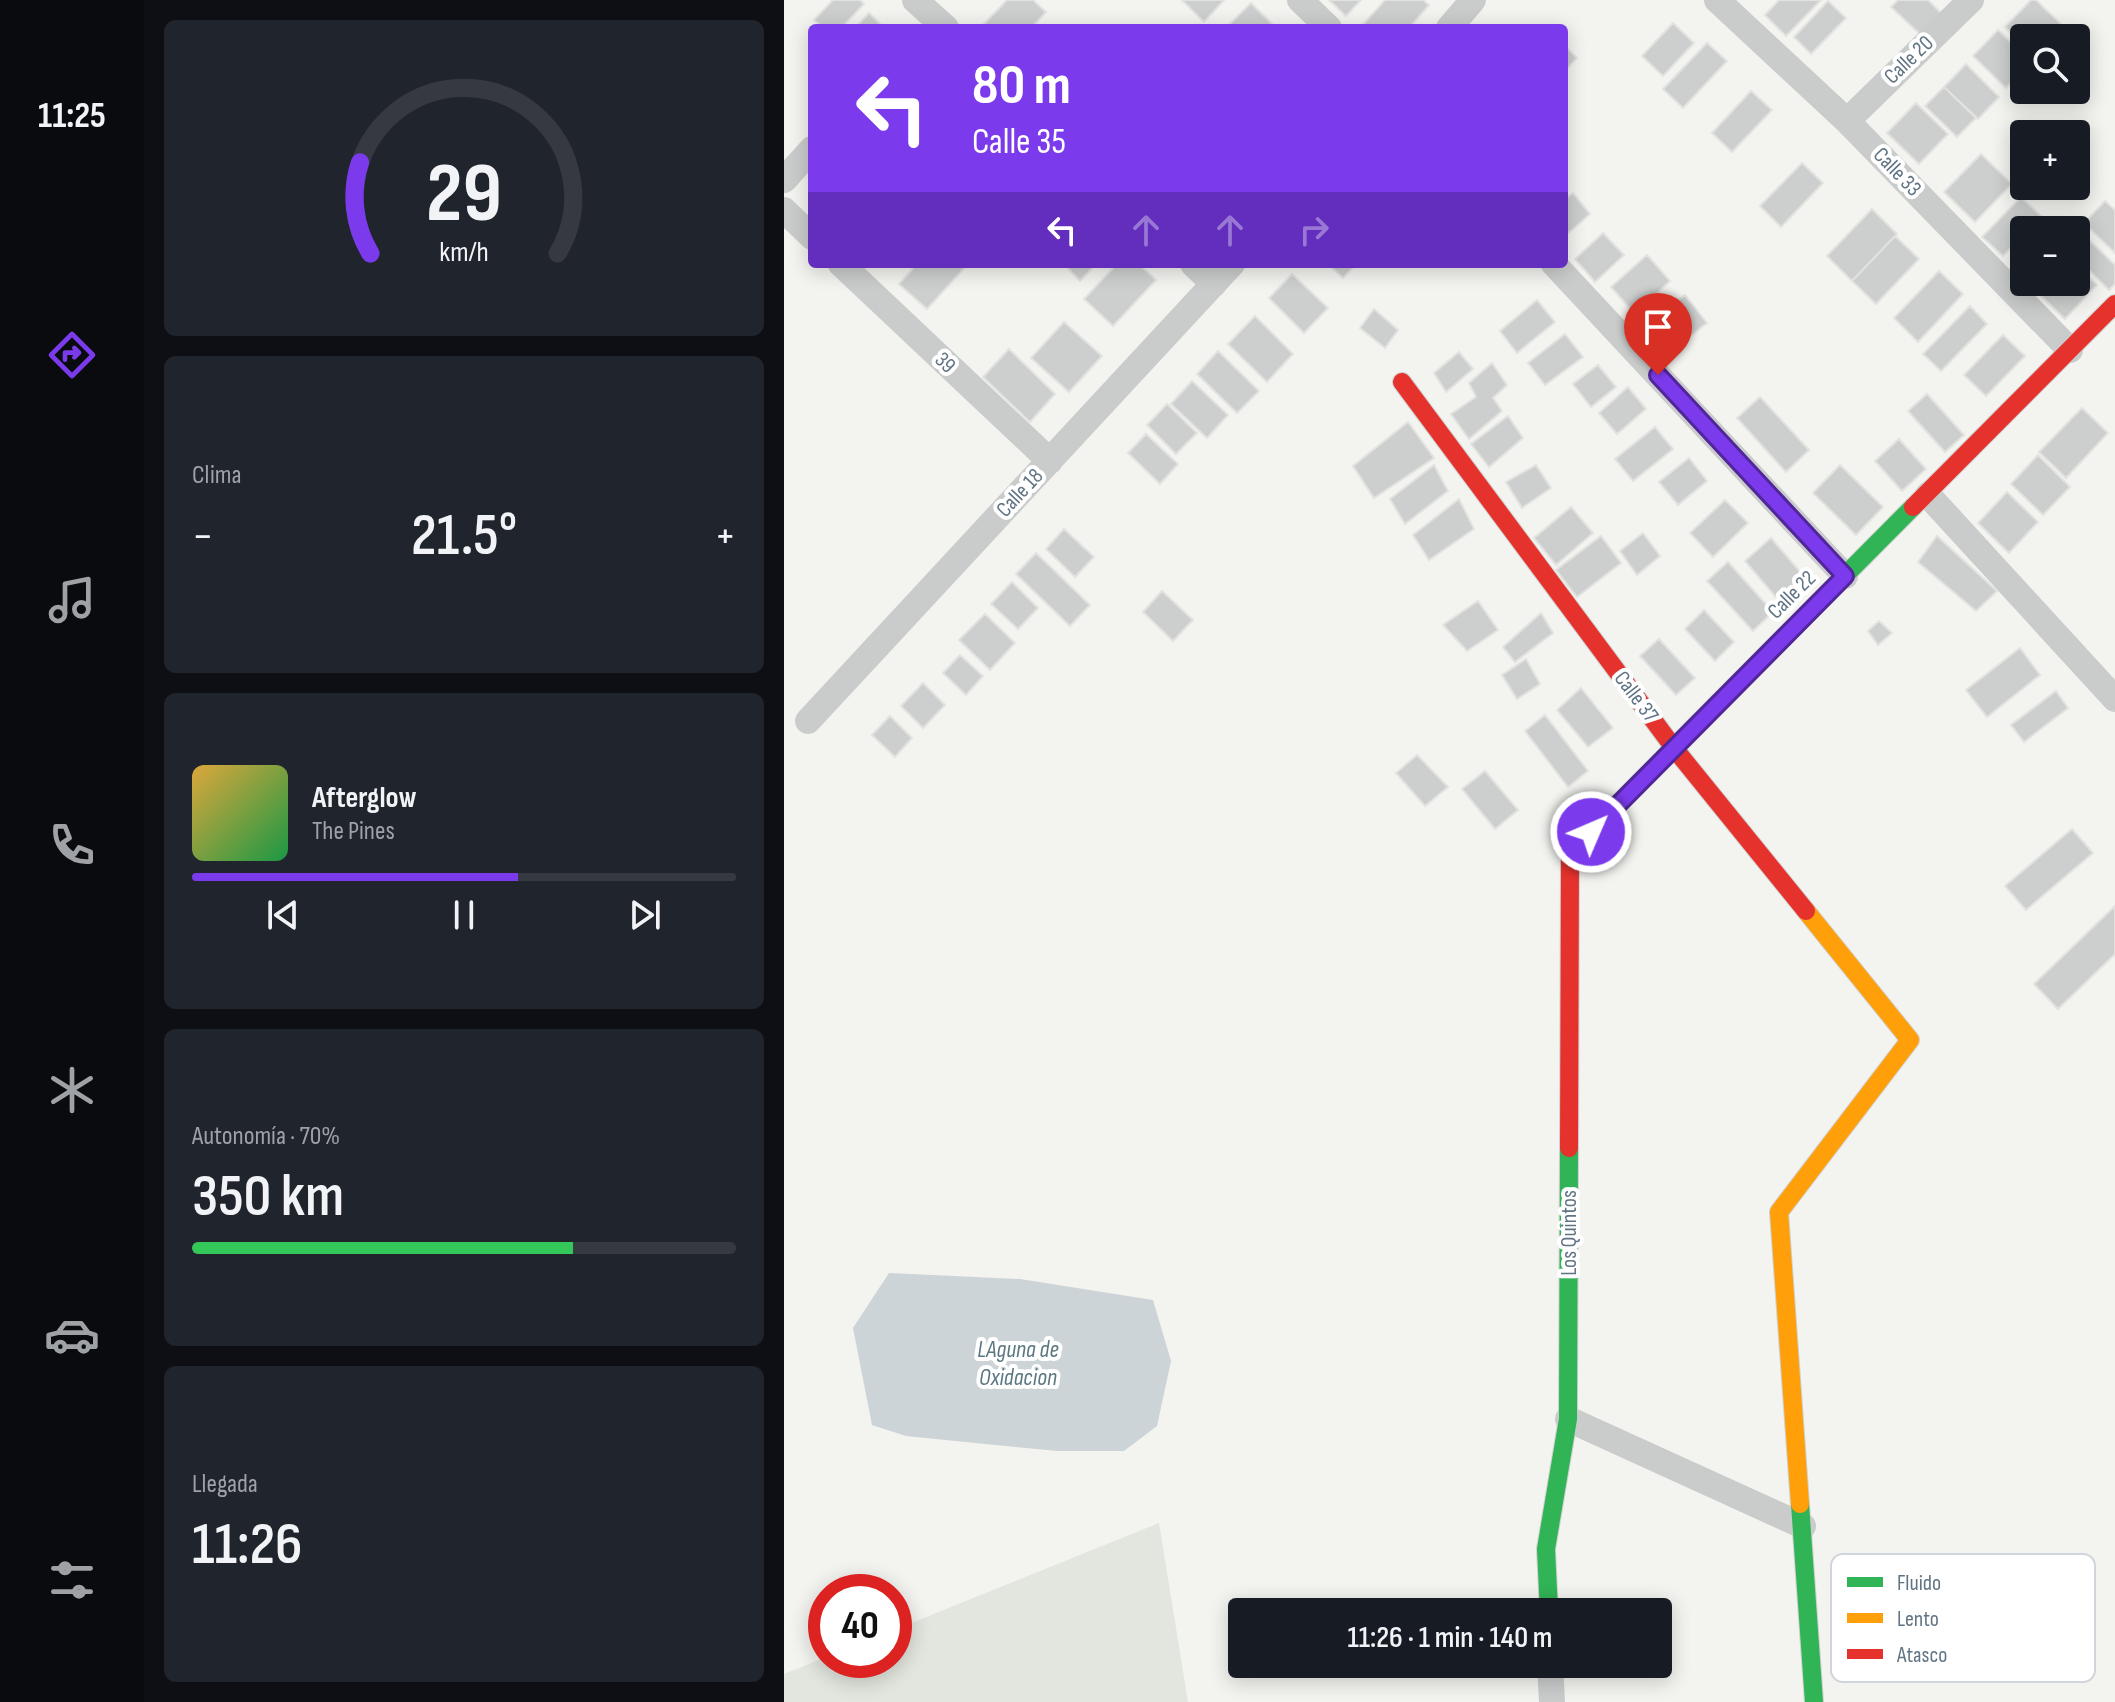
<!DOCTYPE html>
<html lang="es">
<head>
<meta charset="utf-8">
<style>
	body { margin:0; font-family:"Sofia Sans Condensed",sans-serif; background:#20242c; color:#f1f3f6; height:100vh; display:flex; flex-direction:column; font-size:30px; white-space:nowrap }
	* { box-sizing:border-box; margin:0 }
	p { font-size:26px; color:#9ea1a6 }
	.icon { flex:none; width:44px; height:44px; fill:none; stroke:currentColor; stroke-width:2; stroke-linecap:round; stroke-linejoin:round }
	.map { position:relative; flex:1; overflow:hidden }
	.panel { display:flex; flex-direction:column; gap:20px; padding:20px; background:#0d0f14; width:640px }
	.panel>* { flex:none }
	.top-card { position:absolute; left:24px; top:24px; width:760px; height:244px; border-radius:8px; box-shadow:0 4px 20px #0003; background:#7c3aed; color:#fff; overflow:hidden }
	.fabs { position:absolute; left:1226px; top:24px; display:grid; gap:16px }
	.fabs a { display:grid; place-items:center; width:80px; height:80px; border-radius:8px; background:#171b24; box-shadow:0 4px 20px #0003; font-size:40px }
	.speed { position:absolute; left:24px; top:1574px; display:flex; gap:16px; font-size:40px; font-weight:700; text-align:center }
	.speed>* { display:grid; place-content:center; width:104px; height:104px; border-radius:50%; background:#171b24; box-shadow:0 4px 20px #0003; line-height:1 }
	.speed .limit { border:12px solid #d22; background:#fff; color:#111 }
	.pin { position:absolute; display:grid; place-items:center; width:68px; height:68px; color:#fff; margin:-82px -34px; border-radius:50% 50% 50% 0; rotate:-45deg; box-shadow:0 0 8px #0007 }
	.pin .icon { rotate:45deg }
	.me { position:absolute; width:88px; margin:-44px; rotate:45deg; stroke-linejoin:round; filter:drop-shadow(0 0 6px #0008) }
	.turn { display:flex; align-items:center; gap:28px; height:168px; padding:0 32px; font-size:36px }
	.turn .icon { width:104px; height:104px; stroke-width:2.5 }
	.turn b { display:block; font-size:56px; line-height:68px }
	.lanes { display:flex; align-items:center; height:76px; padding:0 32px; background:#0003; justify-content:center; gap:40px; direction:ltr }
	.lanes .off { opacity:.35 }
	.big { font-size:60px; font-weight:600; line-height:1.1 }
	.panel .card { flex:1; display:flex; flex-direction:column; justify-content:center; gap:12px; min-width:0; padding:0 28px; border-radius:12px; background:#20242c }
	.panel .dial { align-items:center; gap:0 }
	.dial svg { height:208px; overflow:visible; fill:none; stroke:#363941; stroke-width:7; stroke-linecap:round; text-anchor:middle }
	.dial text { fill:#f1f3f6; stroke:none }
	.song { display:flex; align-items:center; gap:24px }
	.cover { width:96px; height:96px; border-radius:12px; background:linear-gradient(135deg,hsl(40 70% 55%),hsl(140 70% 35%)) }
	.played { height:8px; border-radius:4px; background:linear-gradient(90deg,#7c3aed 60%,#363941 60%) }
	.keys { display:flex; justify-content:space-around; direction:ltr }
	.heat { display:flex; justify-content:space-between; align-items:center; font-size:44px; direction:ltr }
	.charge { height:12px; border-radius:6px; background:linear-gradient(90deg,#34c759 70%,#363941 0) }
	.trip { position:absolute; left:444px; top:1598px; width:444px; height:80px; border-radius:8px; background:#171b24; box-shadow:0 4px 20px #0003; font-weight:600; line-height:80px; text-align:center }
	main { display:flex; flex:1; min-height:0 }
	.tab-bar { display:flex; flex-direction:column; width:144px; justify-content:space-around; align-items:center; background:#090b0e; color:#9ea1a6 }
	.tab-bar .icon { width:56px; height:56px }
	.tab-bar .on { color:#7c3aed }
	.tab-bar b { font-size:36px; color:#f1f3f6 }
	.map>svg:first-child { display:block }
	.green { fill:#e2e6de }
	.water { fill:#ccd4d7 }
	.building { fill:#cdcfce; stroke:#e2e2e0; stroke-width:2 }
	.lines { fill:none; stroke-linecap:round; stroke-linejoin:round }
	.fast-casing { stroke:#cfd1d0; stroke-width:20 }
	.slow-casing { stroke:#cfd1d0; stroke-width:20 }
	.jam-casing { stroke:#cfd1d0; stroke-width:20 }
	.street { stroke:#cacccc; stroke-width:26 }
	.fast { stroke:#30b455; stroke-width:18 }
	.slow { stroke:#ff9f0a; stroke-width:18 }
	.jam { stroke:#e5322d; stroke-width:18 }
	.route-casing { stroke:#51269a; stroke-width:20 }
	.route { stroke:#7c3aed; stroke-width:14 }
	.labels { text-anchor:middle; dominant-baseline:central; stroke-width:8; stroke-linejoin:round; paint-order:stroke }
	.street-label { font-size:22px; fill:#607483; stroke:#fff }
	.water-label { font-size:24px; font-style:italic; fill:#5b7781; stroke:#fff }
	.key { fill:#fff; stroke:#cfd5da; stroke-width:2 }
	.key-label { font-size:22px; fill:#607483 }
</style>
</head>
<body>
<main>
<nav class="tab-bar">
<b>11:25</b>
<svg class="icon on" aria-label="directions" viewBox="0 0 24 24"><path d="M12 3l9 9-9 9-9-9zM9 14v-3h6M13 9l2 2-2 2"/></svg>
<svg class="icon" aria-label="music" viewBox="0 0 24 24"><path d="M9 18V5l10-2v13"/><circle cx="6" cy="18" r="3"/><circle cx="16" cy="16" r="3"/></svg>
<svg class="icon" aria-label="phone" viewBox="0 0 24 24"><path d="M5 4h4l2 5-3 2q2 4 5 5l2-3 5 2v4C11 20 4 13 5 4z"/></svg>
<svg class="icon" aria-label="climate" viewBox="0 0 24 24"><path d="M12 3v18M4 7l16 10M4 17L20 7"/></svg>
<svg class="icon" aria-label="car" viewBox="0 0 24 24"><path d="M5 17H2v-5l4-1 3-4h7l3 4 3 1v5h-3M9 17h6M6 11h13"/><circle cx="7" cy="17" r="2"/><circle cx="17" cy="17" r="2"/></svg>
<svg class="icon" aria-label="filters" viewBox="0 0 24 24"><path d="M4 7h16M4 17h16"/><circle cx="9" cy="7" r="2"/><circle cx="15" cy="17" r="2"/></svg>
</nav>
<section class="panel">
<div class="card dial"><svg viewBox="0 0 100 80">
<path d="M14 69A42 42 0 1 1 86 69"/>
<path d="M14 69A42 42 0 0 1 10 34" stroke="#7c3aed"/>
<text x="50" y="56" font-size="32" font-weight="700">29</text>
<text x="50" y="72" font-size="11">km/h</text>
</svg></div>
<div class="card"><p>Clima</p>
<div class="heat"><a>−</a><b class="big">21.5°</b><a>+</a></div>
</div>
<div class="card">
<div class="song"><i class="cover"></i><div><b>Afterglow</b><p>The Pines</p></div></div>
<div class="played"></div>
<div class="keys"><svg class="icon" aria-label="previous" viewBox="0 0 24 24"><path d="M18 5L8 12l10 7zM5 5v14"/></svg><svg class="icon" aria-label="pause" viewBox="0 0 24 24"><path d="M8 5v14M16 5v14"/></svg><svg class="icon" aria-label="next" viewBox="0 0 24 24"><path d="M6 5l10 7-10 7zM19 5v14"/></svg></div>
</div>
<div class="card"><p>Autonomía · 70%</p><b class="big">350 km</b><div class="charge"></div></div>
<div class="card"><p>Llegada</p><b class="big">11:26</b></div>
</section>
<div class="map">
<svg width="1331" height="1702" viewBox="0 0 1331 1702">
	<rect width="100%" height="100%" fill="#f3f3f0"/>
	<path class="green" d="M 375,1523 L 404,1702 L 0,1702 L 0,1674 L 42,1657 L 42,1660 L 110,1660 L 110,1630 Z"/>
	<path class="water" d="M 105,1273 L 236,1279 L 369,1300 L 387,1361 L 373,1426 L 340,1451 L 273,1451 L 122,1436 L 88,1425 L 69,1328 Z"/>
	<path class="building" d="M 49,0 L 76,0 L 80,4 L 57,28 L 39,28 L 30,20 Z
		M 223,0 L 249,0 L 262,12 L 247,28 L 203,28 L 199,25 Z
		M 398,0 L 440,0 L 420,22 Z
		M 545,0 L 577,0 L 562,16 Z
		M 601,0 L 639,0 L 645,5 L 625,28 L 576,28 Z
		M 995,0 L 1037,0 L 1002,36 L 981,15 Z
		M 1114,0 L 1144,0 L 1157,13 L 1137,35 L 1107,7 Z
		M 1247,0 L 1252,0 L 1283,30 L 1275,38 L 1240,38 L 1240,46 L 1221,27 Z
		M 1044,1 L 1062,18 L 1027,54 L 1010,37 Z
		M 467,3 L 490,26 L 442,28 Z
		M 85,13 L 100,28 L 71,28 Z
		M 889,23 L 910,43 L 879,76 L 858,56 Z
		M 1214,30 L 1240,55 L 1240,69 L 1222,88 L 1189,56 Z
		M 923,43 L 943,61 L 899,108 L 879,89 Z
		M 780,45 L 793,58 L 780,72 Z
		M 1182,64 L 1215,97 L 1194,119 L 1160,87 Z
		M 1160,87 L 1192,118 L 1173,137 L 1141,106 Z
		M 967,91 L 988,110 L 948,152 L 928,133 Z
		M 1132,103 L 1164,134 L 1135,164 L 1103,133 Z
		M 1197,154 L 1228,184 L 1191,222 L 1160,192 Z
		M 1018,163 L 1039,183 L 997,227 L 976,206 Z
		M 789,193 L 806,214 L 780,237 L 780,200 Z
		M 1237,197 L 1257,216 L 1219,256 L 1198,237 Z
		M 1321,201 L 1331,210 L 1331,253 L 1300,223 Z
		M 1088,209 L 1113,234 L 1068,281 L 1043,256 Z
		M 819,233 L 840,255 L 811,282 L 791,259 Z
		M 1111,236 L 1135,259 L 1092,304 L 1068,281 Z
		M 1306,241 L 1331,265 L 1331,284 L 1325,290 L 1292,257 Z
		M 863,255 L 886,281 L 851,314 L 827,287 Z
		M 133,264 L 184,264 L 143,309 L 115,284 Z
		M 280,264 L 312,264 L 296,281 Z
		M 333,264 L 355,264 L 372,280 L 329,326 L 300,299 Z
		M 544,264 L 572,264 L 559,278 Z
		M 1292,265 L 1313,285 L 1281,319 L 1249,288 L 1255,282 L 1292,282 Z
		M 1155,271 L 1179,294 L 1134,342 L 1110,318 Z
		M 508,274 L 544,308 L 520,333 L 485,298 Z
		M 901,295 L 923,323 L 884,353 L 862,325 Z
		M 753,300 L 771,322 L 733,353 L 716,331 Z
		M 1186,306 L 1203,324 L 1157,371 L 1139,354 Z
		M 590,309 L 614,330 L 601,348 L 576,328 Z
		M 471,316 L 509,354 L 483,382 L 444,344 Z
		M 280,322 L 318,356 L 285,392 L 247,358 Z
		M 781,334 L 799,357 L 761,385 L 744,363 Z
		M 1219,335 L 1241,356 L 1202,396 L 1180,375 Z
		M 225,349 L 271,394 L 246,422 L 199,377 Z
		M 434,351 L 475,391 L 453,413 L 413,374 Z
		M 675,352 L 689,369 L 662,392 L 650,373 Z
		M 708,363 L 723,385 L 709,398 L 718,411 L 685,439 L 667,414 L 692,397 L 685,383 Z
		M 814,365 L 832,387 L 807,407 L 789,384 Z
		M 408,381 L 444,415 L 423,438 L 387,404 Z
		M 844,387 L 862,409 L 833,434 L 815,413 Z
		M 1143,394 L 1180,435 L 1161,452 L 1124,411 Z
		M 976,397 L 1025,450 L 1002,472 L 953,418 Z
		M 383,404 L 413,433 L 392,454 L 363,425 Z
		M 1298,408 L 1324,433 L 1282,478 L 1255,452 Z
		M 724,416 L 739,438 L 705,467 L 687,444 Z
		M 624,422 L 650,458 L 590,498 L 569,466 Z
		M 871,427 L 889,449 L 849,481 L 831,459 Z
		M 362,434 L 394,464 L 376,484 L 344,453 Z
		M 1115,439 L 1142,469 L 1118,491 L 1091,461 Z
		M 1254,455 L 1286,487 L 1259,515 L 1227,484 Z
		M 905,458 L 923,481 L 894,505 L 875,482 Z
		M 650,465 L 664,491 L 621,524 L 606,499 Z
		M 752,465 L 767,488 L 738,508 L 722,482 Z
		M 1056,465 L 1099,507 L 1072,535 L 1029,493 Z
		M 1223,492 L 1254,522 L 1225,553 L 1194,523 Z
		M 675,499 L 690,529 L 645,560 L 629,535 Z
		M 941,500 L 964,523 L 929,557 L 906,533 Z
		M 787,507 L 809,533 L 772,565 L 750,538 Z
		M 280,529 L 310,557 L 291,577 L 262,549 Z
		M 859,533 L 876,556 L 853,575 L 836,551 Z
		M 817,536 L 837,563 L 793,597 L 772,570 Z
		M 1153,536 L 1213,591 L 1192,611 L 1134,562 Z
		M 987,538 L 1024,581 L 998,604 L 961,561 Z
		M 252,553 L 306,605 L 286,626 L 232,574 Z
		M 944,562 L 989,612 L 969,631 L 923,581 Z
		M 228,582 L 254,608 L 234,629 L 207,604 Z
		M 378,591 L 409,620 L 389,641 L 359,612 Z
		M 694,601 L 714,630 L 683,651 L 659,625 Z
		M 920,610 L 950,642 L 931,661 L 901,629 Z
		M 757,613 L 769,633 L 731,662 L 719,647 Z
		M 201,614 L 231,643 L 206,670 L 175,640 Z
		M 1095,621 L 1108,633 L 1094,645 L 1084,631 Z
		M 875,639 L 911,678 L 892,695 L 856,656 Z
		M 1236,648 L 1256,675 L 1203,717 L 1182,690 Z
		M 176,655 L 199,676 L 182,695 L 159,673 Z
		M 742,659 L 756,684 L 733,699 L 718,675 Z
		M 139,683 L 161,705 L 139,728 L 117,706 Z
		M 797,688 L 829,728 L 804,747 L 773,710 Z
		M 1272,691 L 1284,708 L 1240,742 L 1227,725 Z
		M 761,715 L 804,771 L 784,787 L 741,731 Z
		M 106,716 L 128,738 L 111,757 L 88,735 Z
		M 633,755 L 664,787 L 641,806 L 612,773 Z
		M 701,771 L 734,810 L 711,829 L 678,789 Z
		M 1288,829 L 1309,853 L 1242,910 L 1221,886 Z
		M 1331,906 L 1331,954 L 1274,1009 L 1250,984 Z"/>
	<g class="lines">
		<defs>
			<path id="fast" d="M 796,842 L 1129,507
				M 1016,1504 L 1030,1702
				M 765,1612 L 762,1549 L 784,1419 L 785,1148"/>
			<path id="slow" d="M 1016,1504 L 995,1212 L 1126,1040 L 1022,911"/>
			<path id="jam" d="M 618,382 L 890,748 L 1022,911
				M 1129,507 L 1331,304
				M 785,1148 L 786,852 L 796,842"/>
		</defs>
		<use href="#fast" class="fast-casing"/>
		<use href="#slow" class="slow-casing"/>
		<use href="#jam" class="jam-casing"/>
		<path class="street" d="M 131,0 L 162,28
			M 516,0 L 545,28
			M 933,0 L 1063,121 L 1286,350
			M 665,28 L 689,0
			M 1063,121 L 1187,0
			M 0,180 L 28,149
			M 0,210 L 28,237
			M 57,264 L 266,461
			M 409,264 L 430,284
			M 770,264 L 1061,576
			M 1144,495 L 1331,699
			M 24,721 L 448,264
			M 784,1419 L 1019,1526
			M 766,1664 L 768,1702"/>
		<use href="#fast" class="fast"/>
		<use href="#slow" class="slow"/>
		<use href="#jam" class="jam"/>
	</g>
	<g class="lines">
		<defs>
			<path id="route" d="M 807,832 L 1061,576 L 874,375"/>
		</defs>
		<use href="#route" class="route-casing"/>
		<use href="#route" class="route"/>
	</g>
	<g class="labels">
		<g class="street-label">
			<text transform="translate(1125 60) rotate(-44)">Calle 20</text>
			<text transform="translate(1113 172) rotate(46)">Calle 33</text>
			<text transform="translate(161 363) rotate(43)">39</text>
			<text transform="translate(236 493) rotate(-47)">Calle 18</text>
			<text transform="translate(1008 595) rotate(-45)">Calle 22</text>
			<text transform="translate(852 697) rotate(53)">Calle 37</text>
			<text transform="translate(785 1233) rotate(-90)">Los Quintos</text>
		</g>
		<g class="water-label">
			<text x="234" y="1349">LAguna de<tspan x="234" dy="28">Oxidacion</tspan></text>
		</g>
	</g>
	<rect x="1047" y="1554" width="264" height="128" rx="12" class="key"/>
	<rect x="1063" y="1577" width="36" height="10" fill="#30b455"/>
	<rect x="1063" y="1613" width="36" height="10" fill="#ff9f0a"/>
	<rect x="1063" y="1649" width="36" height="10" fill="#e5322d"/>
	<g class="key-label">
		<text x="1113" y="1590">Fluido</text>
		<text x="1113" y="1626">Lento</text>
		<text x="1113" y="1662">Atasco</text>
	</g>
</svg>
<div class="fabs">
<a><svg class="icon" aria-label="search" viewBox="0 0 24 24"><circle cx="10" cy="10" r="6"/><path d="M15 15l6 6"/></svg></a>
<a>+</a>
<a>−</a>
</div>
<div class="speed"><div class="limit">40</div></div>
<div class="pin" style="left:874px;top:375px;background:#d93025"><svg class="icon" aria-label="arrive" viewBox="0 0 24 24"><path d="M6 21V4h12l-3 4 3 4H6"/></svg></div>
<svg class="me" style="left:807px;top:832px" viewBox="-20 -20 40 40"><circle r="17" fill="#7c3aed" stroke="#fff" stroke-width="3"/><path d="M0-11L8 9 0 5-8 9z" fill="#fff"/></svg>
<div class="trip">11:26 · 1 min · 140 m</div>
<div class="top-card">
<div class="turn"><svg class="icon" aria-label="left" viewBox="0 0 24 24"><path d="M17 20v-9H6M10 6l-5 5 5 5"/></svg><div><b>80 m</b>Calle 35</div></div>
<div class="lanes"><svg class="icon" aria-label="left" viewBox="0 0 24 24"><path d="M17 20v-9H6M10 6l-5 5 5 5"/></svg><svg class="icon off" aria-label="ahead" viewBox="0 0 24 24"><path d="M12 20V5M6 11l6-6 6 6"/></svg><svg class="icon off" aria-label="ahead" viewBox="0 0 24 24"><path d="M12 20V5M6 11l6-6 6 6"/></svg><svg class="icon off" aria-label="right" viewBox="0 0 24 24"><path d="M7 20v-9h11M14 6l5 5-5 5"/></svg></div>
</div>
</div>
</main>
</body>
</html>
